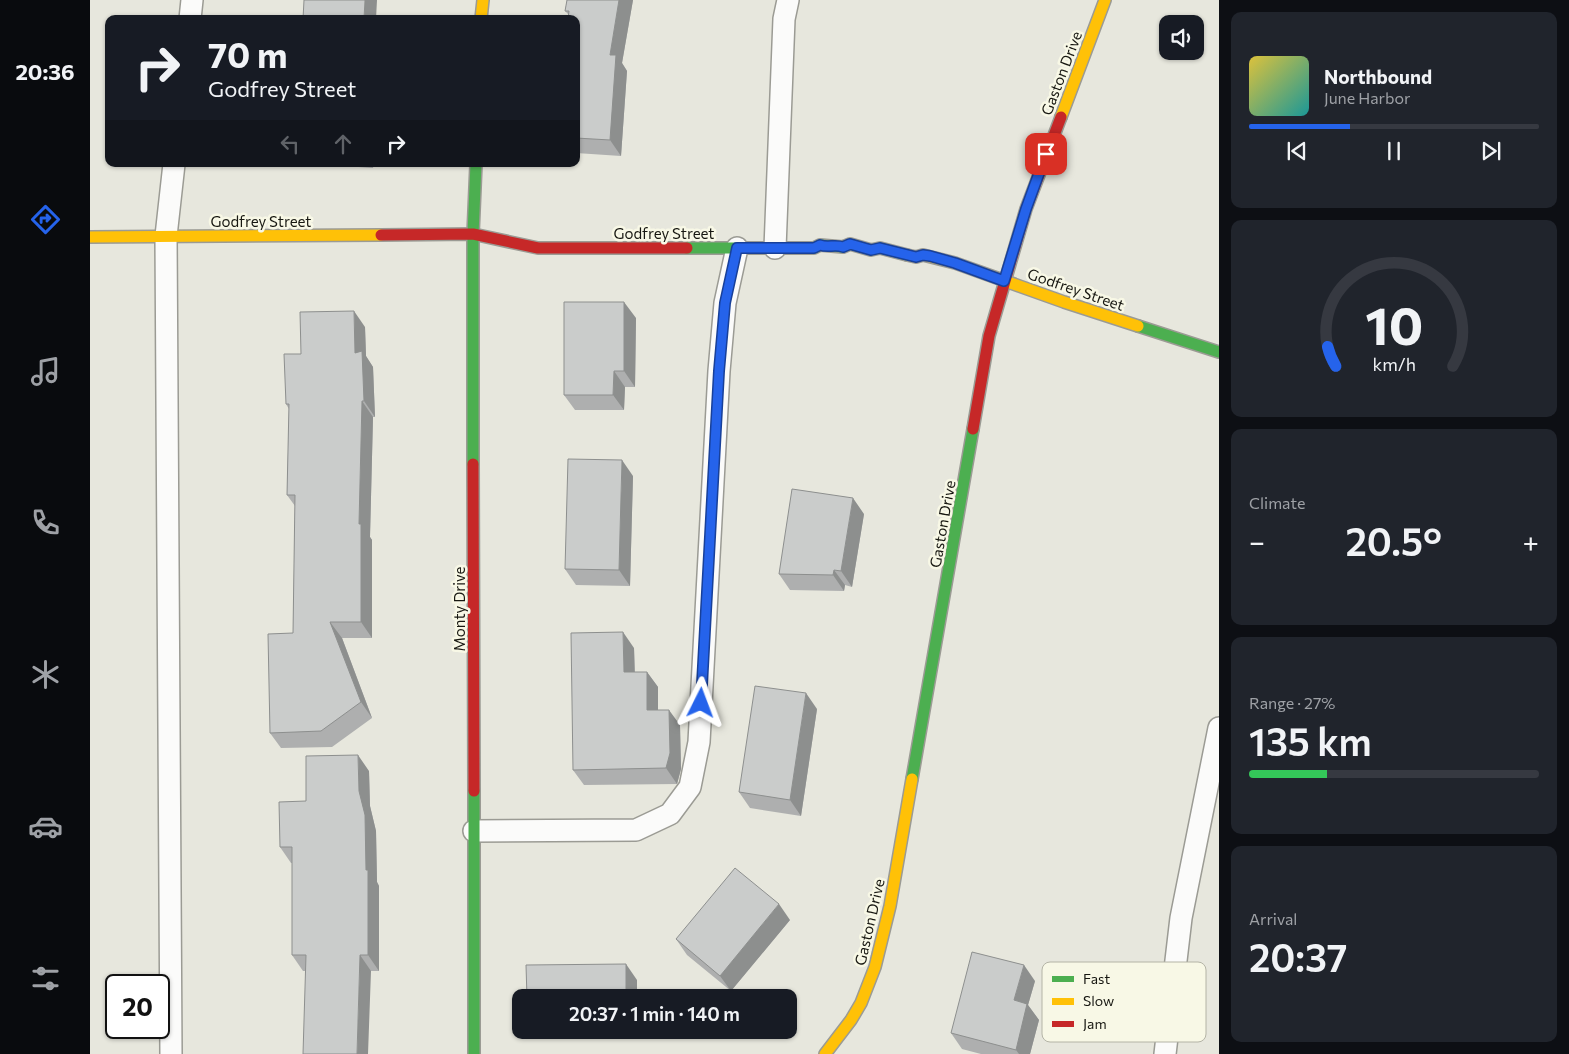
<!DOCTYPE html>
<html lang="en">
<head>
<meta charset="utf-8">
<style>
	body { margin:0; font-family:Commissioner,sans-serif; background:#20242c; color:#f1f3f6; height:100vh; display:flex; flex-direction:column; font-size:19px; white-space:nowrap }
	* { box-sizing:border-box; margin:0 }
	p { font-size:16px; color:#9ea1a6 }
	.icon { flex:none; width:28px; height:28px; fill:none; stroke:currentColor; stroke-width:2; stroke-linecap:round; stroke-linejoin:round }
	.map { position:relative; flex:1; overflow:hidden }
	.details { display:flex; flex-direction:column; gap:12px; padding:12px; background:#0d0f14; width:350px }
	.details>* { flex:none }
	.banner { position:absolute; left:15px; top:15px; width:475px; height:152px; border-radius:10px; box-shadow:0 1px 4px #0004; background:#171b24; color:#f1f3f6; overflow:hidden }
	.controls { position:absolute; left:1069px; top:15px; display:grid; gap:10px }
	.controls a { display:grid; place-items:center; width:45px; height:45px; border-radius:10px; background:#171b24; box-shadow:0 1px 4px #0004; font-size:25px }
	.speed { position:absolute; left:15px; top:974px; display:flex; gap:10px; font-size:25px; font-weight:700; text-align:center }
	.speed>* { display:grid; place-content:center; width:65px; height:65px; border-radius:50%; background:#171b24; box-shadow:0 1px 4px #0004; line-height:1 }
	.speed .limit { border:2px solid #111; border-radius:8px; background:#fff; color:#111 }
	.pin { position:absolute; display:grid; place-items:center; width:42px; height:42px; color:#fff; margin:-21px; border-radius:10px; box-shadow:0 2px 8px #0006 }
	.me { position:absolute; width:55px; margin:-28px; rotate:3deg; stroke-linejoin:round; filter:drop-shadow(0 0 4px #0008) }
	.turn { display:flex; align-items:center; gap:18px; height:105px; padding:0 20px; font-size:22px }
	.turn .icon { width:65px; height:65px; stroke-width:2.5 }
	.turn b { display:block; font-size:35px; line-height:42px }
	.lanes { display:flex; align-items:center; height:48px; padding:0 20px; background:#0003; justify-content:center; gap:25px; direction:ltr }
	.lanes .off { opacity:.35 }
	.big { font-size:38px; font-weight:600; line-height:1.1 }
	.details .tile { flex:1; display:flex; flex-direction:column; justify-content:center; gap:8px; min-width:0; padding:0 18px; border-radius:10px; background:#20242c }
	.details .dial { align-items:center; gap:0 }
	.dial svg { height:130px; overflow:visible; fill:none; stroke:#363941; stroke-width:7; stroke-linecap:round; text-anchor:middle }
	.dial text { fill:#f1f3f6; stroke:none }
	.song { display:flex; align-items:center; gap:15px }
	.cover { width:60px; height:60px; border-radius:8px; background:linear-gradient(135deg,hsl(50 70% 55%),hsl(180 70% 35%)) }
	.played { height:5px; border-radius:2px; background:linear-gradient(90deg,#2563eb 35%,#363941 35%) }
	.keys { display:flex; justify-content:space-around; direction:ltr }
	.heat { display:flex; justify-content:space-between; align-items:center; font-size:28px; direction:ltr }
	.charge { height:8px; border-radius:4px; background:linear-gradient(90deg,#34c759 27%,#363941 0) }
	.trip { position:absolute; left:422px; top:989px; width:285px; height:50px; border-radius:10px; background:#171b24; box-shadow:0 1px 4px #0004; font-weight:600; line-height:50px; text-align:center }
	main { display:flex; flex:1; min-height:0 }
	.tabs { display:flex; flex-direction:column; width:90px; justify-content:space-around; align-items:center; background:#090b0e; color:#9ea1a6 }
	.tabs .icon { width:35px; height:35px }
	.tabs .on { color:#2563eb }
	.tabs b { font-size:22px; color:#f1f3f6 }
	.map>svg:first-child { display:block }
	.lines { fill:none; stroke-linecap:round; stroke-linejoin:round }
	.lane-casing { stroke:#9b9b94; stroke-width:24 }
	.fast-casing { stroke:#9b9b94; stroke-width:14 }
	.slow-casing { stroke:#9b9b94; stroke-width:14 }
	.jam-casing { stroke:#9b9b94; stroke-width:14 }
	.lane { stroke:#fbfbfa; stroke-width:21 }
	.fast { stroke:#4caf50; stroke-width:11 }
	.slow { stroke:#ffc107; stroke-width:11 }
	.jam { stroke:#c62828; stroke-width:11 }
	.wall { fill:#aeafaf }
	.shaded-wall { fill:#8d8f8e }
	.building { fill:#cacccb; stroke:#8d8f8e }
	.route-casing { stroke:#184099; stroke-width:12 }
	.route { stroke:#2563eb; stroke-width:9 }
	.labels { text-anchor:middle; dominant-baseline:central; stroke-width:5; stroke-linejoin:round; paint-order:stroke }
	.street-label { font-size:15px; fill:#171711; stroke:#f8f8e6 }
	.key { fill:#f8f8e6; stroke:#b4b4a6; stroke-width:1 }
	.key-label { font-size:14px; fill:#171711 }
</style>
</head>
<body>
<main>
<nav class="tabs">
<b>20:36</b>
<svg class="icon on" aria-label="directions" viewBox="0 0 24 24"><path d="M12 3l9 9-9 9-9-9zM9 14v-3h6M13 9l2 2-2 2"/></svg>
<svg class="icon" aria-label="music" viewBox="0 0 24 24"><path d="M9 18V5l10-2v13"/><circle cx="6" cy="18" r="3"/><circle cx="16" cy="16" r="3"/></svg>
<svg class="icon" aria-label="phone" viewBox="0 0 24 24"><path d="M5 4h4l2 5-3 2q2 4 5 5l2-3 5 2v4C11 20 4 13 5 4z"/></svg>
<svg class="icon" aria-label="climate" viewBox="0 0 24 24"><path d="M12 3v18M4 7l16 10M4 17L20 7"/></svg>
<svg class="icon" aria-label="car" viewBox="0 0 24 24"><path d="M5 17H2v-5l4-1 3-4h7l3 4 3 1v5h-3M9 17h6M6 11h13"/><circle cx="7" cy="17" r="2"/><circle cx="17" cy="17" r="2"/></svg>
<svg class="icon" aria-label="filters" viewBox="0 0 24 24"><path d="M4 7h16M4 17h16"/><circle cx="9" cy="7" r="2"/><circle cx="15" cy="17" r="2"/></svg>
</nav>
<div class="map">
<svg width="1129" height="1054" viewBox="0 0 1129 1054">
	<rect width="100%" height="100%" fill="#e7e7dd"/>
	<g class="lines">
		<defs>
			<path id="lane" d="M 100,19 L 102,0
				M 685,248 L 694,19 L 698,0
				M 384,831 L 546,830 L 580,814 L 600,787 L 609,742 L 629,371 L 635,303 L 647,248
				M 81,1054 L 76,236 L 84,164
				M 1075,1054 L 1091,918 L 1129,728"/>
			<path id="fast" d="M 597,248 L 724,248 L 730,245 L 753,247 L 760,244 L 781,250 L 790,248 L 817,255
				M 1048,326 L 1129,352
				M 383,464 L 383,234 L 386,164
				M 822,779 L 883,429
				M 384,791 L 384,1054"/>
			<path id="slow" d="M 391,19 L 393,0
				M 971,117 L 1015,0
				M 0,237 L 291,235
				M 817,255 L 826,257 L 833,255 L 865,263 L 974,302 L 1048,326
				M 735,1054 L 761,1020 L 771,1003 L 785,967 L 800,906 L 822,779"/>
			<path id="jam" d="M 291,235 L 383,234 L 448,248 L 597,248
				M 883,429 L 899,336 L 936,209 L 971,117
				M 383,464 L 384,791"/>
		</defs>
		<use href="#lane" class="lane-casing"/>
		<use href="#fast" class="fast-casing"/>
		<use href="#slow" class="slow-casing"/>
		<use href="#jam" class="jam-casing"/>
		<use href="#lane" class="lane"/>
		<use href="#fast" class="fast"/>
		<use href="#slow" class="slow"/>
		<use href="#jam" class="jam"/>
	</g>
	<path class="wall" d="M 477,0 L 543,0 L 532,63 L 537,71 L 531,156 L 486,153 L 486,19 L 479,15 L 475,11 Z
		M 224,164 L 284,164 L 283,168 Z
		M 546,318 L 545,387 L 535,387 L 534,410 L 485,410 L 474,395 Z
		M 275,327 L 276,356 L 283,367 L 285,417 L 283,417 L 280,537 L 282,540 L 282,638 L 252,638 L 282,718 L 242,747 L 191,748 L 180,733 L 203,633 L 205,506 L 197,495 L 199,409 L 196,404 L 211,354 Z
		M 543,476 L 540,586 L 486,585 L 475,569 Z
		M 774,514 L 762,587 L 755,585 L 754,591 L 700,590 L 689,574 Z
		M 544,648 L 545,672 L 557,672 L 568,687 L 568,710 L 590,725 L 591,769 L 587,784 L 494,785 L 483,770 Z
		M 727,709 L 711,816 L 660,808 L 649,792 Z
		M 279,771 L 280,806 L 286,831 L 287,882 L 289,886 L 289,971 L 213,971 L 202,955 L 202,863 L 201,863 L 190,847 Z
		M 700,920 L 641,991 L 597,955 L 586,939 Z
		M 945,981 L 938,1005 L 949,1020 L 940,1054 L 891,1054 L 872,1049 L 861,1033 Z
		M 445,1030 L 547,1030 L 548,1033 L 449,1035 Z"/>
	<path class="shaded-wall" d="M 275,0 L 287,0 L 286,19 L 274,19 Z
		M 529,0 L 543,0 L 532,63 L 537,71 L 531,156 L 520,140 L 520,55 Z
		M 534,302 L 546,318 L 545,387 L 534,371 Z
		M 264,311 L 275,327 L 276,356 L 283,367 L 285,417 L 274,401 L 265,353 Z
		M 524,371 L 535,387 L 534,410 L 523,395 Z
		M 272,401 L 283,417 L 280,537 L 282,540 L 282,638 L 271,622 L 269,524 Z
		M 532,460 L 543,476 L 540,586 L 529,570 Z
		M 763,498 L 774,514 L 762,587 L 751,571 Z
		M 744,570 L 755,585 L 754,591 L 743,575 Z
		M 240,622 L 252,638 L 282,718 L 271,702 Z
		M 533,632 L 544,648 L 545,688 L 534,672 Z
		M 557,672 L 568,687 L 568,725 L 557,710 Z
		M 716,693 L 727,709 L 711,816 L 700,800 Z
		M 579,710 L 590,725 L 591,769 L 587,784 L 576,768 Z
		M 268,755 L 279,771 L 280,806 L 286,831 L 287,882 L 289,886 L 289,971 L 278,955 L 276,870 L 269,791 Z
		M 689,904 L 700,920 L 641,991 L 630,976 Z
		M 270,955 L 281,971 L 278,1054 L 267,1054 Z
		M 536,964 L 547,980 L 547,998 L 536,998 Z
		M 934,965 L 945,981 L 938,1005 L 949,1020 L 940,1054 L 929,1054 L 926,1050 L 924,1000 Z"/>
	<path class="building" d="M 214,0 L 275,0 L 274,19 L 213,19 Z
		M 477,0 L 529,0 L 520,55 L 526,55 L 520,140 L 486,138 L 486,19 L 478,19 L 479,11 L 475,11 Z
		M 474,302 L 534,302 L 534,371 L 524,371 L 523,395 L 474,395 Z
		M 264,311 L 265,353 L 272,351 L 274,401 L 272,401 L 269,524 L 271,524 L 271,622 L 240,622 L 271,702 L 231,731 L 180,733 L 178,634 L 203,633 L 205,495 L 197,495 L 199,404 L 196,404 L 194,354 L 211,354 L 210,312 Z
		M 478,459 L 532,460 L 529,570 L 475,569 Z
		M 702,489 L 763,498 L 751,571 L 744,570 L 743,575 L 689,574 Z
		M 533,632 L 534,672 L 557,672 L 557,710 L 579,710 L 580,753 L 576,768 L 483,770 L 481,633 Z
		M 665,686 L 716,693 L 700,800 L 649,792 Z
		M 268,755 L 269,791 L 275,815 L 276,870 L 278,870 L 278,955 L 270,955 L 267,1054 L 213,1054 L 216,955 L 202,955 L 202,847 L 190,847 L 189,802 L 216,801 L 216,756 Z
		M 645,868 L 689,904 L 630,976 L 586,939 Z
		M 882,952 L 934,965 L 924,1000 L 937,1004 L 926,1050 L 861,1033 Z
		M 536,964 L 536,998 L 437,998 L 436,965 Z"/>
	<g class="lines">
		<defs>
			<path id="route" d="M 611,703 L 629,371 L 635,303 L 647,248 L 724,248 L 730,245 C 738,248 745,244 753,247 L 760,244 L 781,250 L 790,248 L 826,257 L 833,255 L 840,256 L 865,263 L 914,281 L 936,209 L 956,154"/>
		</defs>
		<use href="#route" class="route-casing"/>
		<use href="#route" class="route"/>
	</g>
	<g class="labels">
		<g class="street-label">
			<text transform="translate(971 73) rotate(-69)">Gaston Drive</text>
			<text x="171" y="221">Godfrey Street</text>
			<text x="574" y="233">Godfrey Street</text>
			<text transform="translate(986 289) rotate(19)">Godfrey Street</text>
			<text transform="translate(852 524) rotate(-80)">Gaston Drive</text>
			<text transform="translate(369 609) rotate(-90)">Monty Drive</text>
			<text transform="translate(779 922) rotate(-77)">Gaston Drive</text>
		</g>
	</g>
	<rect x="952" y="962" width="164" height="80" rx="8" class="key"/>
	<rect x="962" y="976" width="22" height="6" fill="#4caf50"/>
	<rect x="962" y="998" width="22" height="7" fill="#ffc107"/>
	<rect x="962" y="1021" width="22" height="6" fill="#c62828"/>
	<g class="key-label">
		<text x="993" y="984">Fast</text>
		<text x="993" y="1006">Slow</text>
		<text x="993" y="1029">Jam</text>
	</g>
</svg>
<div class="controls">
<a><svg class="icon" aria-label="sound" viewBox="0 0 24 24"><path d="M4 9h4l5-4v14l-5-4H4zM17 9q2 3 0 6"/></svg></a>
</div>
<div class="speed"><div class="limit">20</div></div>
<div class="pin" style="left:956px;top:154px;background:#d93025"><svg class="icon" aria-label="arrive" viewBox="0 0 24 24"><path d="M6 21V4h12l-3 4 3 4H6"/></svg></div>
<svg class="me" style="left:611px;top:703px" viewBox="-20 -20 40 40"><path d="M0-17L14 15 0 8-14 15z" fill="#2563eb" stroke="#fff" stroke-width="4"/></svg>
<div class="trip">20:37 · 1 min · 140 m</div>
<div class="banner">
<div class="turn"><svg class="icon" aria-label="right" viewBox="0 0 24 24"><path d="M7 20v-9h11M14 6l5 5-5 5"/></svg><div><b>70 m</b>Godfrey Street</div></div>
<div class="lanes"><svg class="icon off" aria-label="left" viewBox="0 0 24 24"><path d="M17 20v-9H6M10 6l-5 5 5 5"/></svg><svg class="icon off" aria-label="ahead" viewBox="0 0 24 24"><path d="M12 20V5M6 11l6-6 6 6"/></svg><svg class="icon" aria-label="right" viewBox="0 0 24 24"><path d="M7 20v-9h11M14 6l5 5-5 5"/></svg></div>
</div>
</div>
<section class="details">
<div class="tile">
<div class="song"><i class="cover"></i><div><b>Northbound</b><p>June Harbor</p></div></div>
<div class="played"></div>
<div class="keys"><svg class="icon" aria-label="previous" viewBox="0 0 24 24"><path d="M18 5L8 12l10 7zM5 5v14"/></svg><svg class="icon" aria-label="pause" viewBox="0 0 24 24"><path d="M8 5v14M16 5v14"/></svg><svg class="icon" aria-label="next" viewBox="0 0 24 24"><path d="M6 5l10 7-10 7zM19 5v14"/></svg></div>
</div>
<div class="tile dial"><svg viewBox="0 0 100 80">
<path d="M14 69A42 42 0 1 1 86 69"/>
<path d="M14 69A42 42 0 0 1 9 57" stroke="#2563eb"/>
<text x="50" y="56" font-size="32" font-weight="700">10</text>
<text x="50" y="72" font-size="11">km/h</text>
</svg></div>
<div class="tile"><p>Climate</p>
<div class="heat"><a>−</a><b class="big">20.5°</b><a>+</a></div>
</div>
<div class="tile"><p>Range · 27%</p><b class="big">135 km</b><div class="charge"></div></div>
<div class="tile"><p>Arrival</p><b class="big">20:37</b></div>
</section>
</main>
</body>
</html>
